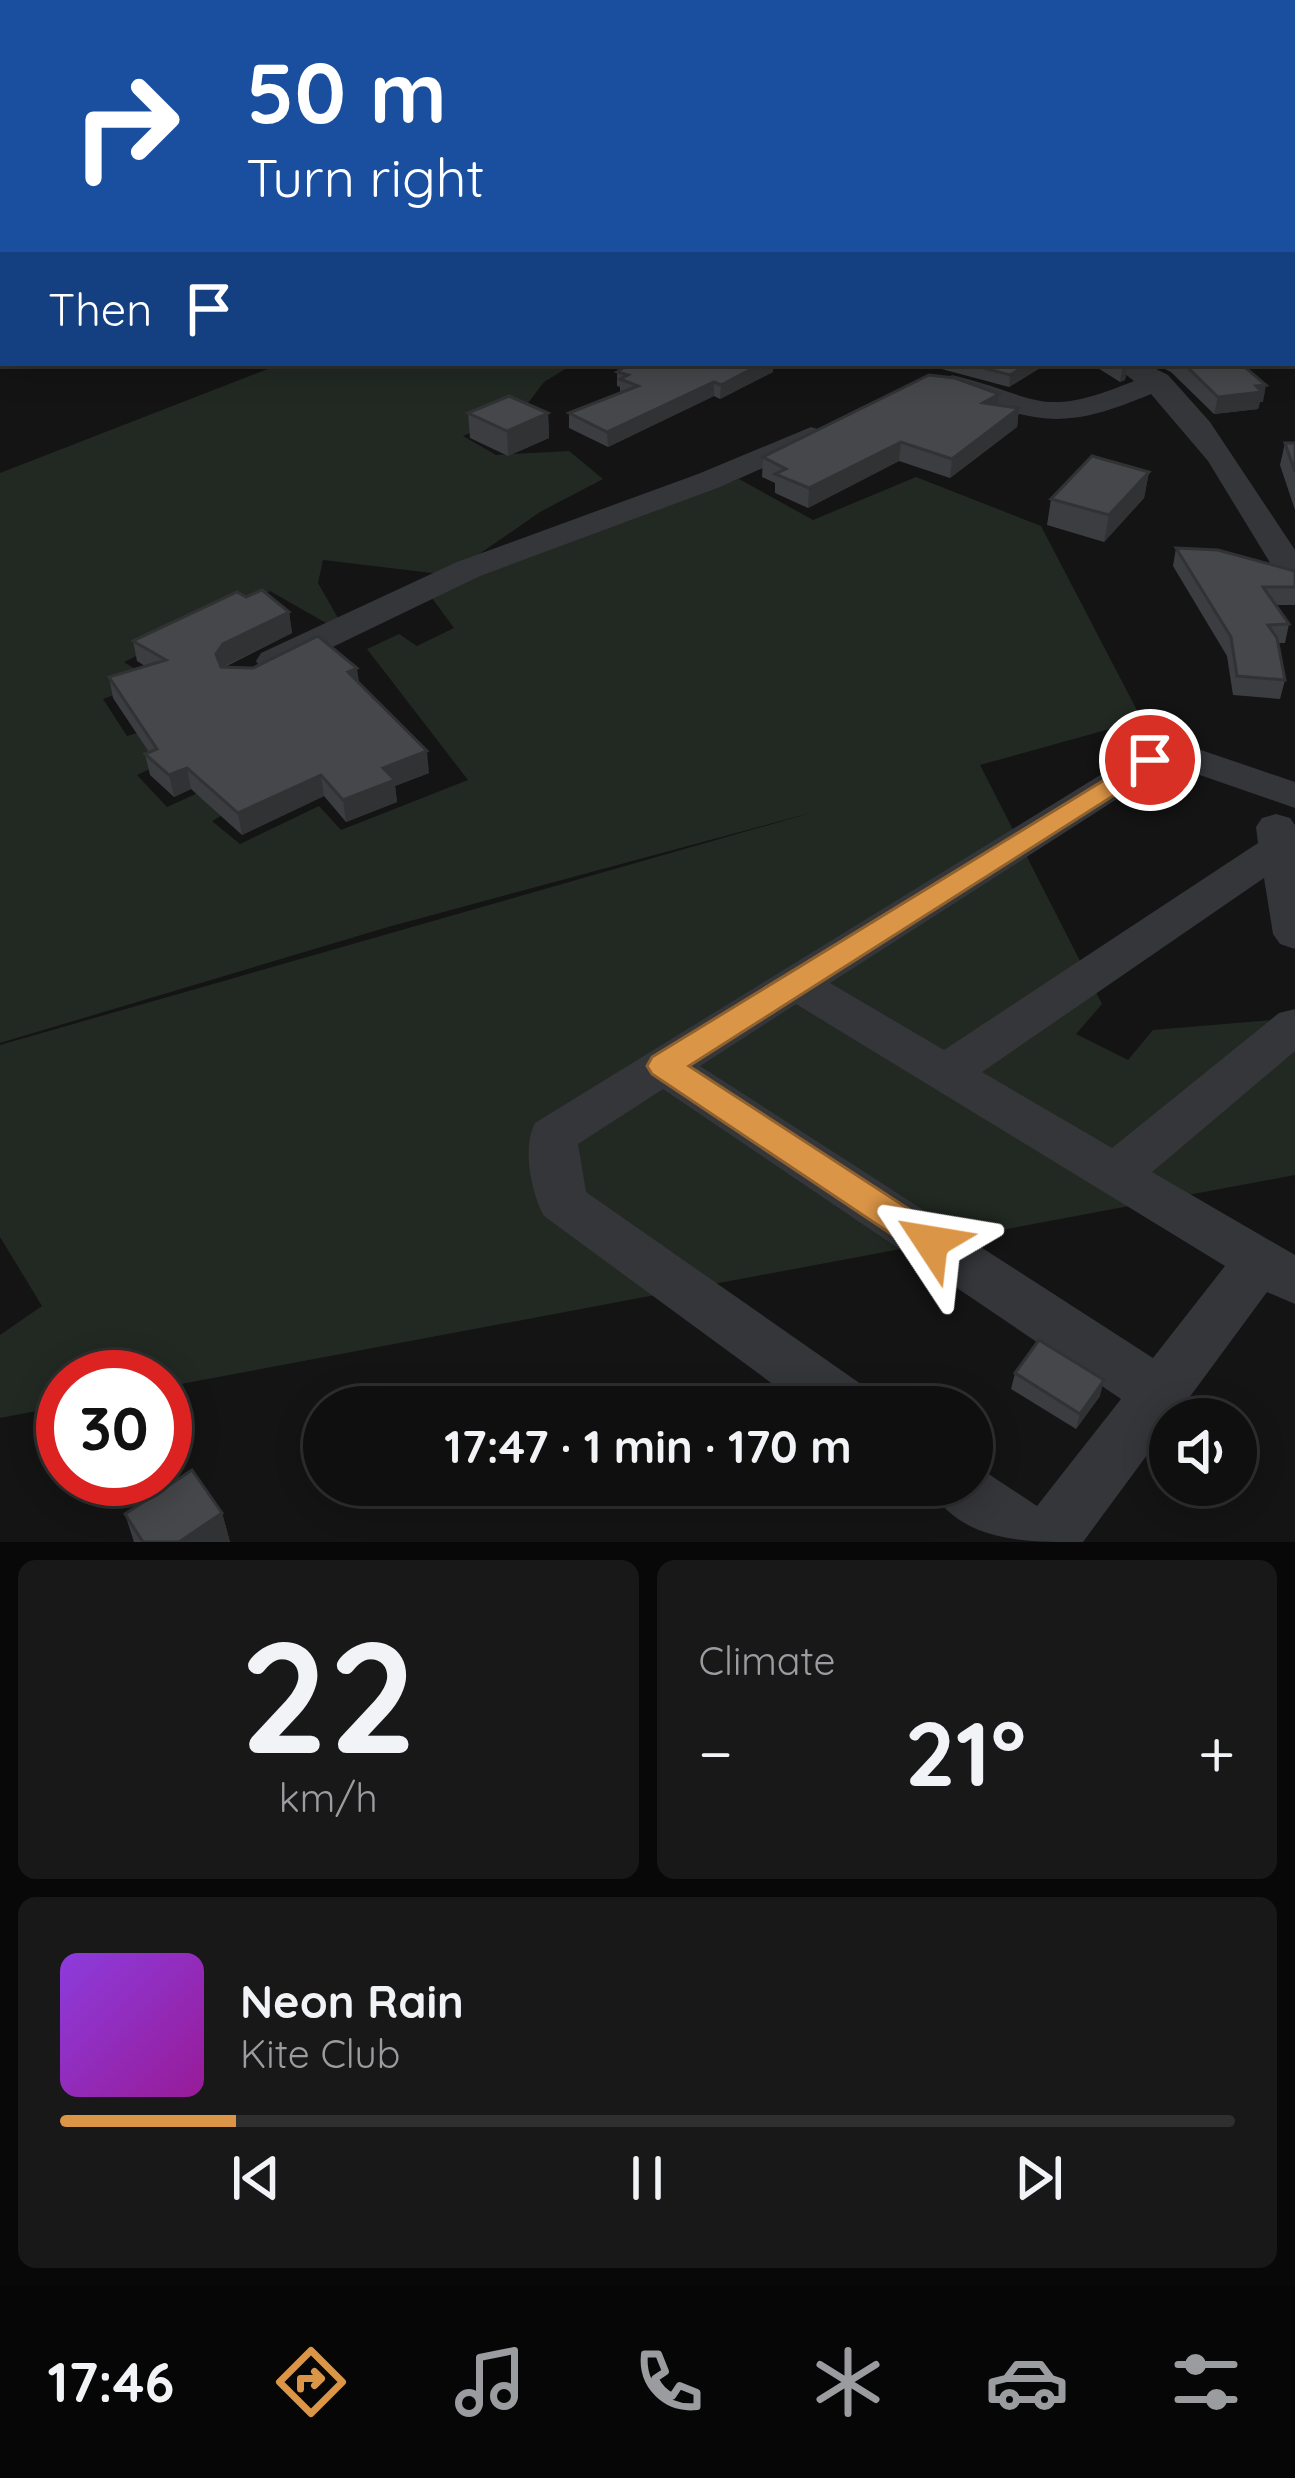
<!DOCTYPE html>
<html lang="en">
<head>
<meta charset="utf-8">
<style>
	body { margin:0; font-family:Quicksand,sans-serif; background:#181819; color:#f1f3f6; height:100vh; display:flex; flex-direction:column; font-size:45px; white-space:nowrap }
	* { box-sizing:border-box; margin:0 }
	p { font-size:39px; color:#9b9c9f }
	.icon { flex:none; width:66px; height:66px; fill:none; stroke:currentColor; stroke-width:2; stroke-linecap:round; stroke-linejoin:round }
	.map { position:relative; height:1542px; overflow:hidden }
	.details { display:flex; flex-direction:column; gap:18px; padding:18px; background:#080809; flex:1 }
	.details>* { flex:none }
	.guide { position:absolute; left:0px; top:0px; width:1296px; height:366px; box-shadow:0 6px 30px #0003,0 0 0 3px #2f2f30; background:#1a4fa0; color:#fff; overflow:hidden }
	.fabs { position:absolute; left:1149px; top:1398px; display:grid; gap:24px }
	.fabs a { display:grid; place-items:center; width:108px; height:108px; border-radius:50%; background:#0f0f10; box-shadow:0 6px 30px #0003,0 0 0 3px #2f2f30; font-size:60px }
	.speed { position:absolute; left:36px; top:1350px; display:flex; gap:24px; font-size:60px; font-weight:700; text-align:center }
	.speed>* { display:grid; place-content:center; width:156px; height:156px; border-radius:50%; background:#0f0f10; box-shadow:0 6px 30px #0003,0 0 0 3px #2f2f30; line-height:1 }
	.speed .limit { border:18px solid #d22; background:#fff; color:#111 }
	.pin { position:absolute; display:grid; place-items:center; width:102px; height:102px; color:#fff; margin:-51px; border:6px solid #fff; border-radius:50%; box-shadow:0 3px 12px #0007 }
	.me { position:absolute; width:132px; margin:-66px; rotate:303deg; stroke-linejoin:round; filter:drop-shadow(0 0 9px #0008) }
	.turn { display:flex; align-items:center; gap:42px; height:252px; padding:0 48px; font-size:54px }
	.turn .icon { width:156px; height:156px; stroke-width:2.5 }
	.turn b { display:block; font-size:84px; line-height:102px }
	.then { display:flex; align-items:center; height:114px; padding:0 48px; background:#0003; gap:24px; font-size:45px }
	.big { font-size:90px; font-weight:700; line-height:1.1 }
	.details .widget { flex:1; display:flex; flex-direction:column; justify-content:center; gap:18px; min-width:0; padding:0 42px; border-radius:18px; background:#181819 }
	.details .dial { align-items:center; gap:0 }
	.dial b { font-size:156px; line-height:1 }
	.song { display:flex; align-items:center; gap:36px }
	.cover { width:144px; height:144px; border-radius:18px; background:linear-gradient(135deg,hsl(270 70% 55%),hsl(300 70% 35%)) }
	.played { height:12px; border-radius:6px; background:linear-gradient(90deg,#db9546 15%,#2f2f30 15%) }
	.keys { display:flex; justify-content:space-around; direction:ltr }
	.heat { display:flex; justify-content:space-between; align-items:center; font-size:66px; direction:ltr }
	.details .tiles { flex:1; display:grid; gap:18px; grid-template-columns:1fr 1fr }
	.widget:last-child { grid-column:span 2 }
	.trip { position:absolute; left:303px; top:1386px; width:690px; height:120px; border-radius:60px; background:#0f0f10; box-shadow:0 6px 30px #0003,0 0 0 3px #2f2f30; font-weight:700; line-height:120px; text-align:center }
	.tabs { display:flex; height:192px; justify-content:space-around; align-items:center; background:#060606; color:#9b9c9f }
	.tabs .icon { width:84px; height:84px }
	.tabs .active { color:#db9546 }
	.tabs b { font-size:54px; color:#f1f3f6 }
	.map>svg:first-child { display:block }
	.green { fill:#222922 }
	.lines { fill:none; stroke-linecap:round; stroke-linejoin:round }
	.minor { fill:#35363a; fill-rule:evenodd }
	.wall { fill:#3c3d40 }
	.shaded-wall { fill:#313234 }
	.building { fill:#46474a; stroke:#313234; stroke-width:3 }
	.route { fill:#db9546; stroke:#8e612e; stroke-width:3 }
</style>
</head>
<body>
<div class="map">
<svg width="1295" height="1542" viewBox="0 0 1295 1542">
	<rect width="100%" height="100%" fill="#141415"/>
	<path class="green" d="M 283,363 L 575,363 L 544,382 L 522,411 L 463,436 L 496,455 L 569,451 L 603,479 L 540,512 L 449,575 L 323,560 L 318,583 L 338,618 L 326,623 L 270,591 L 124,662 L 154,681 L 103,699 L 127,736 L 151,729 L 172,759 L 137,775 L 167,807 L 222,782 L 249,800 L 212,821 L 240,844 L 319,806 L 341,830 L 468,780 L 367,649 L 399,634 L 417,646 L 454,628 L 429,594 L 739,479 L 813,520 L 916,477 L 1041,526 L 1142,720 L 980,765 L 1102,1004 L 1076,1034 L 1128,1060 L 1153,1030 L 1295,1018 L 1295,1175 L 165,1387 L 165,1377 L 63,1377 L 63,1406 L 0,1418 L 0,1335 L 42,1306 L 0,1237 L 0,1045 L 814,812 L 388,927 L 0,1043 L 0,473 Z"/>
	<g class="lines">
		<path class="minor" d="M 0,132 L 3,132 L 3,145 L 0,145 Z
			M 1111,363 L 1144,363 L 1168,375 L 1210,422 L 1295,550 L 1295,587 L 1283,584 L 1208,461 L 1151,394 C 1057,434 1034,421 942,389 L 938,383 L 952,375 C 1042,397 1038,420 1134,381 Z
			M 811,427 L 821,430 L 826,436 L 821,442 L 720,487 L 480,576 L 287,669 L 261,669 L 256,661 L 261,653 L 457,562 L 698,474 Z
			M 1195,748 L 1295,782 L 1295,808 L 1191,772 L 1159,772 L 830,983 L 944,1050 L 1258,843 L 1256,827 L 1262,818 L 1276,814 L 1290,818 L 1295,825 L 1295,949 L 1280,944 L 1273,934 L 1264,878 L 982,1072 L 1112,1148 L 1279,1013 L 1295,1009 L 1295,1051 L 1152,1172 L 1295,1255 L 1295,1304 L 1267,1292 L 1083,1542 C 1021,1542 959,1542 928,1485 L 972,1485 L 972,1463 L 1037,1506 L 1121,1399 L 663,1089 L 578,1144 L 586,1192 L 868,1389 L 877,1407 L 804,1407 L 544,1216 C 531,1193 522,1147 535,1123 L 1136,753 ZM 796,1004 L 1225,1266 L 1153,1358 L 700,1066 Z"/>
	</g>
	<path class="wall" d="M 630,363 L 773,363 L 773,372 L 720,399 L 714,396 L 608,447 L 569,428 L 569,413 L 620,393 L 620,387 L 617,386 L 617,372 Z
		M 919,363 L 1046,363 L 1045,365 L 1009,387 Z
		M 1090,363 L 1128,363 L 1125,380 L 1120,382 Z
		M 1153,363 L 1243,363 L 1242,364 L 1263,402 L 1260,402 L 1258,409 L 1214,414 L 1171,372 Z
		M 999,394 L 997,405 L 1019,408 L 1017,427 L 950,478 L 899,461 L 808,508 L 775,493 L 775,483 L 762,477 L 763,457 Z
		M 468,413 L 548,413 L 549,438 L 508,456 L 470,438 Z
		M 1285,443 L 1295,443 L 1295,510 L 1280,465 Z
		M 1149,472 L 1144,498 L 1104,542 L 1047,525 L 1051,499 Z
		M 1176,548 L 1295,571 L 1295,605 L 1276,605 L 1289,624 L 1285,643 L 1278,643 L 1285,680 L 1280,699 L 1233,695 L 1227,656 L 1173,566 Z
		M 246,597 L 289,612 L 292,633 L 225,667 L 359,684 L 429,773 L 395,786 L 397,802 L 346,822 L 324,796 L 242,835 L 191,789 L 174,797 L 150,775 L 145,754 L 149,752 L 113,698 L 109,677 L 145,666 L 137,661 L 133,641 Z
		M 1015,1373 L 1100,1396 L 1076,1429 L 1011,1389 Z
		M 222,1513 L 230,1542 L 134,1542 L 125,1514 Z"/>
	<path class="shaded-wall" d="M 759,363 L 773,363 L 773,372 L 720,399 L 721,385 Z
		M 1030,363 L 1046,363 L 1045,365 L 1009,387 L 1010,375 Z
		M 1128,363 L 1125,380 L 1120,382 L 1123,364 Z
		M 714,382 L 714,396 L 608,447 L 607,432 Z
		M 1266,385 L 1263,402 L 1260,402 L 1258,409 L 1214,414 L 1218,397 Z
		M 999,394 L 996,412 L 983,403 Z
		M 1019,408 L 1017,427 L 950,478 L 952,459 Z
		M 548,413 L 549,438 L 508,456 L 507,431 Z
		M 901,442 L 899,461 L 808,508 L 809,488 Z
		M 1149,472 L 1144,498 L 1104,542 L 1109,515 Z
		M 289,612 L 292,633 L 226,665 L 219,675 L 216,654 L 223,644 Z
		M 357,668 L 360,689 L 348,672 Z
		M 427,751 L 429,773 L 395,786 L 397,802 L 346,822 L 343,800 L 383,768 Z
		M 187,768 L 191,789 L 174,797 L 169,775 Z
		M 321,775 L 324,796 L 242,835 L 238,813 Z
		M 1104,1380 L 1100,1396 L 1076,1429 L 1080,1414 Z
		M 222,1513 L 230,1542 L 179,1542 Z"/>
	<path class="building" d="M 1293,174 L 1295,174 L 1295,216 L 1293,216 Z
		M 630,363 L 763,363 L 721,385 L 714,382 L 607,432 L 569,413 L 638,386 L 620,379 L 628,375 L 617,372 Z
		M 965,363 L 1030,363 L 1010,375 Z
		M 1183,363 L 1240,363 L 1266,385 L 1256,386 L 1262,392 L 1218,397 Z
		M 929,375 L 955,378 L 999,394 L 983,403 L 1019,408 L 952,459 L 901,442 L 809,488 L 775,474 L 786,469 L 763,457 Z
		M 509,396 L 548,413 L 507,431 L 468,413 Z
		M 1285,443 L 1295,443 L 1295,472 Z
		M 1092,456 L 1149,472 L 1109,515 L 1051,499 Z
		M 1176,548 L 1218,550 L 1295,571 L 1295,587 L 1263,587 L 1289,624 L 1268,625 L 1277,638 L 1285,680 L 1237,676 L 1231,637 Z
		M 262,590 L 289,612 L 223,644 L 216,654 L 221,667 L 253,668 L 318,636 L 357,668 L 348,672 L 427,751 L 383,768 L 395,780 L 343,800 L 321,775 L 238,813 L 187,768 L 169,775 L 145,754 L 157,749 L 109,677 L 166,660 L 133,641 L 237,592 L 246,597 Z
		M 1039,1340 L 1104,1380 L 1080,1414 L 1015,1373 Z
		M 63,1410 L 63,1429 L 54,1416 Z
		M 192,1470 L 222,1513 L 179,1542 L 143,1542 L 125,1514 Z"/>
	<path class="route" d="M 1150,752 L 1160,755 L 1164,760 L 1160,766 L 689,1066 L 944,1232 L 949,1242 L 944,1252 L 931,1257 L 918,1252 L 652,1074 L 647,1066 L 652,1057 Z"/>
</svg>
<div class="fabs">
<a><svg class="icon" aria-label="sound" viewBox="0 0 24 24"><path d="M4 9h4l5-4v14l-5-4H4zM17 9q2 3 0 6"/></svg></a>
</div>
<div class="speed"><div class="limit">30</div></div>
<div class="pin" style="left:1150px;top:760px;background:#d93025"><svg class="icon" aria-label="arrive" viewBox="0 0 24 24"><path d="M6 21V4h12l-3 4 3 4H6"/></svg></div>
<svg class="me" style="left:931px;top:1242px" viewBox="-20 -20 40 40"><path d="M0-17L14 15 0 8-14 15z" fill="#db9546" stroke="#fff" stroke-width="4"/></svg>
<div class="trip">17:47 · 1 min · 170 m</div>
<div class="guide">
<div class="turn"><svg class="icon" aria-label="right" viewBox="0 0 24 24"><path d="M7 20v-9h11M14 6l5 5-5 5"/></svg><div><b>50 m</b>Turn right</div></div>
<div class="then">Then<svg class="icon" aria-label="arrive" viewBox="0 0 24 24"><path d="M6 21V4h12l-3 4 3 4H6"/></svg></div>
</div>
</div>
<section class="details">
<div class="tiles">
<div class="widget dial"><b>22</b><p>km/h</p></div>
<div class="widget"><p>Climate</p>
<div class="heat"><a>−</a><b class="big">21°</b><a>+</a></div>
</div>
<div class="widget">
<div class="song"><i class="cover"></i><div><b>Neon Rain</b><p>Kite Club</p></div></div>
<div class="played"></div>
<div class="keys"><svg class="icon" aria-label="previous" viewBox="0 0 24 24"><path d="M18 5L8 12l10 7zM5 5v14"/></svg><svg class="icon" aria-label="pause" viewBox="0 0 24 24"><path d="M8 5v14M16 5v14"/></svg><svg class="icon" aria-label="next" viewBox="0 0 24 24"><path d="M6 5l10 7-10 7zM19 5v14"/></svg></div>
</div>
</div>
</section>
<nav class="tabs">
<b>17:46</b>
<svg class="icon active" aria-label="directions" viewBox="0 0 24 24"><path d="M12 3l9 9-9 9-9-9zM9 14v-3h6M13 9l2 2-2 2"/></svg>
<svg class="icon" aria-label="music" viewBox="0 0 24 24"><path d="M9 18V5l10-2v13"/><circle cx="6" cy="18" r="3"/><circle cx="16" cy="16" r="3"/></svg>
<svg class="icon" aria-label="phone" viewBox="0 0 24 24"><path d="M5 4h4l2 5-3 2q2 4 5 5l2-3 5 2v4C11 20 4 13 5 4z"/></svg>
<svg class="icon" aria-label="climate" viewBox="0 0 24 24"><path d="M12 3v18M4 7l16 10M4 17L20 7"/></svg>
<svg class="icon" aria-label="car" viewBox="0 0 24 24"><path d="M5 17H2v-5l4-1 3-4h7l3 4 3 1v5h-3M9 17h6M6 11h13"/><circle cx="7" cy="17" r="2"/><circle cx="17" cy="17" r="2"/></svg>
<svg class="icon" aria-label="filters" viewBox="0 0 24 24"><path d="M4 7h16M4 17h16"/><circle cx="9" cy="7" r="2"/><circle cx="15" cy="17" r="2"/></svg>
</nav>
</body>
</html>
